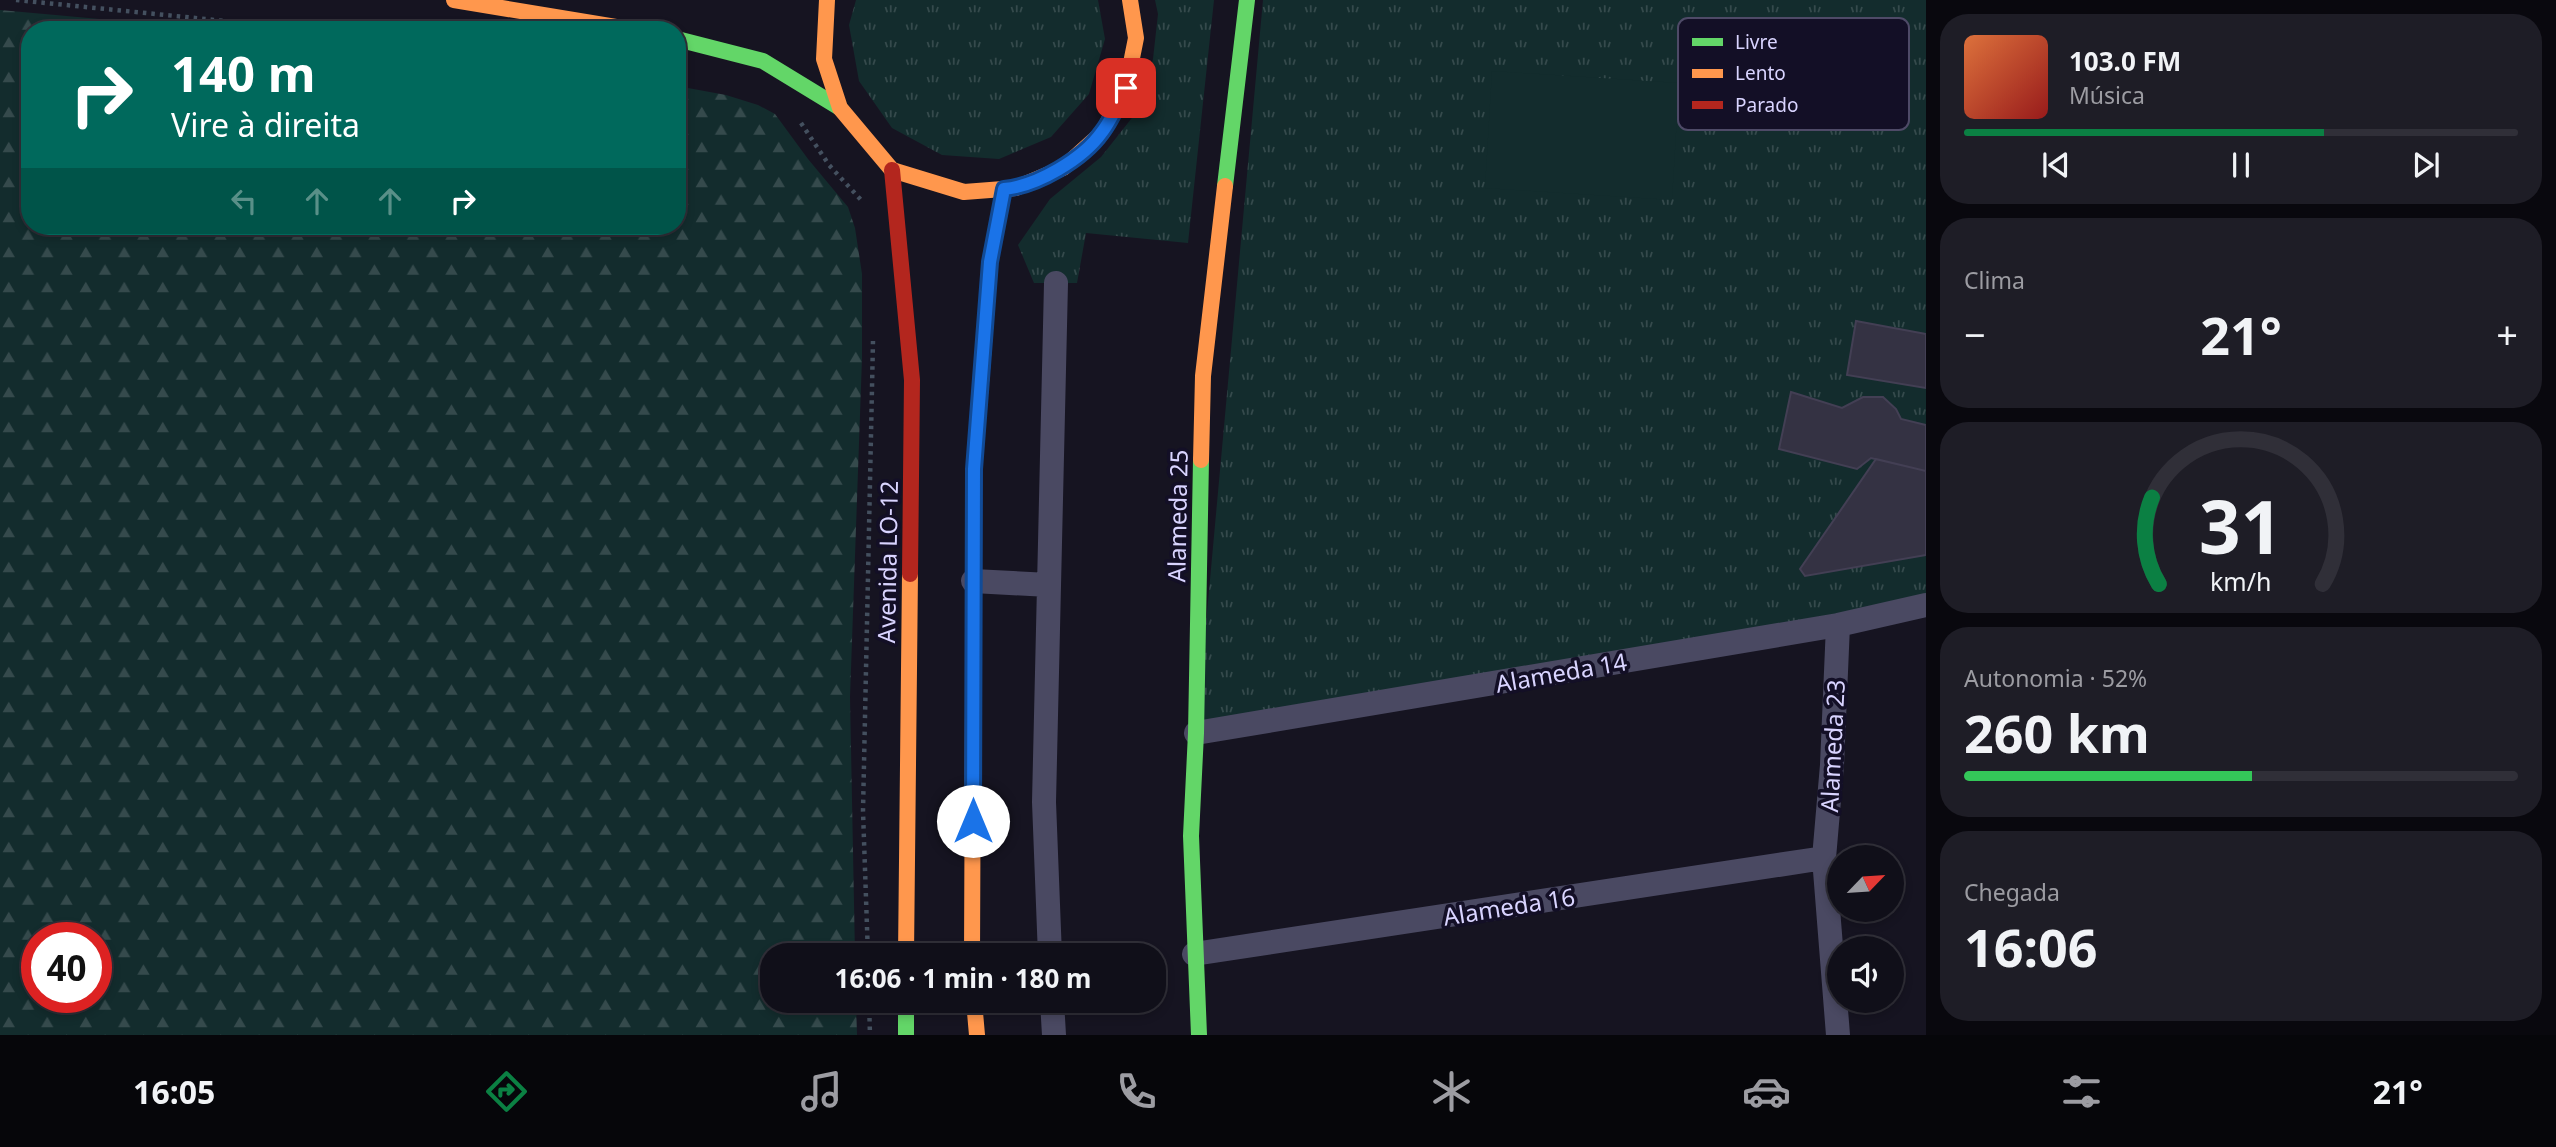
<!DOCTYPE html>
<html lang="pt">
<head>
<meta charset="utf-8">
<style>
	body { margin:0; font-family:"Noto Sans",sans-serif; background:#1e1d26; color:#f1f3f6; height:100vh; display:flex; flex-direction:column; font-size:26px; white-space:nowrap }
	* { box-sizing:border-box; margin:0 }
	p { font-size:23px; color:#9c9ca2 }
	.icon { flex:none; width:38px; height:38px; fill:none; stroke:currentColor; stroke-width:2; stroke-linecap:round; stroke-linejoin:round }
	.map { position:relative; flex:1; overflow:hidden }
	.details { display:flex; flex-direction:column; gap:14px; padding:14px; background:#09080e; width:630px }
	.details>* { flex:none }
	.top-card { position:absolute; left:21px; top:21px; width:665px; height:214px; border-radius:28px; box-shadow:0 4px 10px #0003,0 0 0 2px #302f38; background:#00695c; color:#fff; overflow:hidden }
	.needle { width:46px; rotate:65deg }
	.fabs { position:absolute; left:1827px; top:845px; display:grid; gap:14px }
	.fabs a { display:grid; place-items:center; width:77px; height:77px; border-radius:50%; background:#100f19; box-shadow:0 4px 10px #0003,0 0 0 2px #302f38; font-size:35px }
	.speed { position:absolute; left:21px; top:922px; display:flex; gap:14px; font-size:35px; font-weight:700; text-align:center }
	.speed>* { display:grid; place-content:center; width:91px; height:91px; border-radius:50%; background:#100f19; box-shadow:0 4px 10px #0003,0 0 0 2px #302f38; line-height:1 }
	.speed .limit { border:10px solid #d22; background:#fff; color:#111 }
	.pin { position:absolute; display:grid; place-items:center; width:60px; height:60px; color:#fff; margin:-30px; border-radius:14px; box-shadow:0 4px 10px #0006 }
	.me { position:absolute; width:77px; margin:-38px; rotate:0deg; stroke-linejoin:round; filter:drop-shadow(0 0 5px #0008) }
	.turn { display:flex; align-items:center; gap:24px; height:147px; padding:0 35px; font-size:32px }
	.turn .icon { width:91px; height:91px; stroke-width:2.5 }
	.turn b { display:block; font-size:49px; line-height:60px }
	.lanes { display:flex; align-items:center; height:66px; padding:0 35px; background:#0003; justify-content:center; gap:35px; direction:ltr }
	.lanes .off { opacity:.35 }
	.big { font-size:52px; font-weight:700; line-height:1.1 }
	.details .widget { flex:1; display:flex; flex-direction:column; justify-content:center; gap:10px; min-width:0; padding:0 24px; border-radius:28px; background:#1e1d26 }
	.details .dial { align-items:center; gap:0 }
	.dial svg { height:182px; overflow:visible; fill:none; stroke:#302f38; stroke-width:7; stroke-linecap:round; text-anchor:middle }
	.dial text { fill:#f1f3f6; stroke:none }
	.song { display:flex; align-items:center; gap:21px }
	.cover { width:84px; height:84px; border-radius:10px; background:linear-gradient(135deg,hsl(20 70% 55%),hsl(0 70% 35%)) }
	.played { height:7px; border-radius:4px; background:linear-gradient(90deg,#0b8043 65%,#302f38 65%) }
	.keys { display:flex; justify-content:space-around; direction:ltr }
	.heat { display:flex; justify-content:space-between; align-items:center; font-size:38px; direction:ltr }
	.charge { height:10px; border-radius:5px; background:linear-gradient(90deg,#34c759 52%,#302f38 0) }
	.trip { position:absolute; left:760px; top:943px; width:406px; height:70px; border-radius:28px; background:#100f19; box-shadow:0 4px 10px #0003,0 0 0 2px #302f38; font-weight:700; line-height:70px; text-align:center }
	.dock { display:flex; height:112px; justify-content:space-around; align-items:center; background:#06060a; color:#9c9ca2 }
	.dock .icon { width:49px; height:49px }
	.dock .selected { color:#0b8043 }
	.dock b { font-size:32px; color:#f1f3f6 }
	main { display:flex; flex:1; min-height:0 }
	.map>svg:first-child { display:block }
	.grass { fill:url(#grass-tufts) }
	.forest { fill:url(#forest-firs); fill-rule:evenodd }
	.garden { fill:#132c2d }
	.building { fill:#343243; stroke:#433f54; stroke-width:2 }
	.lines { fill:none; stroke-linecap:round; stroke-linejoin:round }
	.path { stroke:#44505f; stroke-width:4.5; stroke-dasharray:3.5 5; stroke-linecap:butt }
	.street { stroke:#4a4962; stroke-width:24 }
	.fast { stroke:#63d668; stroke-width:16 }
	.slow { stroke:#ff974d; stroke-width:16 }
	.jam { stroke:#b3261e; stroke-width:16 }
	.route-casing { stroke:#114b97; stroke-width:18 }
	.route { stroke:#1a73e8; stroke-width:12 }
	.labels { text-anchor:middle; dominant-baseline:central; stroke-width:7; stroke-linejoin:round; paint-order:stroke }
	.street-label { font-size:24px; fill:#d9d4ff; stroke:#130f26 }
	.key { fill:#130f26; stroke:#4e4a67; stroke-width:2 }
	.key-label { font-size:19px; fill:#d9d4ff }
</style>
</head>
<body>
<main>
<div class="map">
<svg width="1926" height="1035" viewBox="0 0 1926 1035">
	<defs>
		<pattern id="grass-tufts" width="24" height="20" patternUnits="userSpaceOnUse" patternTransform="scale(1.75)"><rect width="24" height="20" fill="#132c2d"/><path d="M3 7l-1-3M5 7V3M7 7l1-3M15 17l-1-3M17 17v-4M19 17l1-3" fill="none" stroke="#354a4c"/></pattern>
		<pattern id="forest-firs" width="22" height="20" patternUnits="userSpaceOnUse" patternTransform="scale(1.75)"><rect width="22" height="20" fill="#132c2d"/><path d="M5 1l3.5 6h-7zM16 11l3.5 6h-7z" fill="#354a4c"/></pattern>
	</defs>
	<rect width="100%" height="100%" fill="#161421"/>
	<path class="grass" d="M 856,0 L 1098,0 L 1105,39 L 1089,94 L 1051,137 L 999,159 L 942,155 L 892,128 L 859,81 L 849,25 Z
		M 1155,0 L 1214,0 L 1188,243 L 1086,233 L 1077,283 L 1034,283 L 1018,245 L 1050,199 L 1101,157 L 1139,109 L 1153,59 L 1158,14 Z
		M 1263,0 L 1926,0 L 1926,605 L 1196,733 Z"/>
	<path class="forest" d="M 0,10 L 221,30 L 30,30 L 30,226 L 677,226 L 677,86 L 726,95 L 758,105 L 775,114 L 808,159 L 848,207 L 855,228 L 862,274 L 862,358 L 850,697 L 855,955 L 772,956 L 772,1001 L 856,1001 L 857,1035 L 0,1035 ZM 37,938 L 96,938 L 96,998 L 37,998 Z"/>
	<path class="garden" d="M 1492,71 L 1679,83 L 1672,200 L 1485,188 Z"/>
	<path class="building" d="M 1856,321 L 1926,334 L 1926,388 L 1847,375 Z
		M 1791,392 L 1842,408 L 1863,397 L 1883,397 L 1896,409 L 1901,419 L 1926,425 L 1926,471 L 1871,458 L 1857,469 L 1779,449 Z
		M 1876,459 L 1926,471 L 1926,555 L 1805,576 L 1800,569 Z"/>
	<g class="lines">
		<path class="path" d="M 16,0 L 315,30
			M 801,123 L 829,165 L 862,201
			M 868,956 L 863,811 L 873,341
			M 869,1001 L 870,1035"/>
		<path class="street" d="M 973,581 L 1049,585
			M 1838,625 L 1832,765 L 1824,858 L 1838,1035
			M 1196,733 L 1838,625 L 1926,605
			M 1194,954 L 1824,858
			M 1050,956 L 1044,802 L 1056,283
			M 1052,1001 L 1054,1035"/>
		<path class="fast" d="M 677,39 L 763,61 L 840,108
			M 1225,186 L 1247,0
			M 983,357 L 990,262 L 1004,189
			M 906,1001 L 906,1035
			M 1199,1035 L 1191,836 L 1196,733 L 1201,460"/>
		<path class="slow" d="M 454,0 L 634,30
			M 827,0 L 824,59 L 840,108 L 892,170 L 964,192 L 1016,188 L 1063,168 L 1102,133 L 1126,88 L 1136,38 L 1130,0
			M 1201,460 L 1203,376 L 1225,186
			M 906,956 L 910,574
			M 972,956 L 974,469 L 983,357
			M 974,1001 L 977,1035"/>
		<path class="jam" d="M 892,170 L 912,380 L 910,574"/>
	</g>
	<g class="lines">
		<defs>
			<path id="route" d="M 973,821 L 974,469 L 990,262 L 1004,189 C 1037,186 1083,159 1102,132 C 1112,119 1119,102 1126,88"/>
		</defs>
		<use href="#route" class="route-casing"/>
		<use href="#route" class="route"/>
	</g>
	<g class="labels">
		<g class="street-label">
			<text transform="translate(1177 516) rotate(-89)">Alameda 25</text>
			<text transform="translate(887 562) rotate(-89)">Avenida LO-12</text>
			<text transform="translate(1561 672) rotate(-10)">Alameda 14</text>
			<text transform="translate(1832 746) rotate(-87)">Alameda 23</text>
			<text transform="translate(1509 906) rotate(-9)">Alameda 16</text>
		</g>
	</g>
	<rect x="1678" y="18" width="231" height="112" rx="10" class="key"/>
	<rect x="1692" y="38" width="31" height="8" fill="#63d668"/>
	<rect x="1692" y="69" width="31" height="9" fill="#ff974d"/>
	<rect x="1692" y="101" width="31" height="8" fill="#b3261e"/>
	<g class="key-label">
		<text x="1735" y="49">Livre</text>
		<text x="1735" y="80">Lento</text>
		<text x="1735" y="112">Parado</text>
	</g>
</svg>
<div class="fabs">
<a><svg class="needle" viewBox="-14 -14 28 28"><path d="M0-13l5 13h-10z" fill="#e53935"/><path d="M0 13l5-13h-10z" fill="#9c9ca2"/></svg></a>
<a><svg class="icon" aria-label="sound" viewBox="0 0 24 24"><path d="M4 9h4l5-4v14l-5-4H4zM17 9q2 3 0 6"/></svg></a>
</div>
<div class="speed"><div class="limit">40</div></div>
<div class="pin" style="left:1126px;top:88px;background:#d93025"><svg class="icon" aria-label="arrive" viewBox="0 0 24 24"><path d="M6 21V4h12l-3 4 3 4H6"/></svg></div>
<svg class="me" style="left:973px;top:821px" viewBox="-20 -20 40 40"><circle r="19" fill="#fff"/><path d="M0-13L10 11 0 6-10 11z" fill="#1a73e8"/></svg>
<div class="trip">16:06 · 1 min · 180 m</div>
<div class="top-card">
<div class="turn"><svg class="icon" aria-label="right" viewBox="0 0 24 24"><path d="M7 20v-9h11M14 6l5 5-5 5"/></svg><div><b>140 m</b>Vire à direita</div></div>
<div class="lanes"><svg class="icon off" aria-label="left" viewBox="0 0 24 24"><path d="M17 20v-9H6M10 6l-5 5 5 5"/></svg><svg class="icon off" aria-label="ahead" viewBox="0 0 24 24"><path d="M12 20V5M6 11l6-6 6 6"/></svg><svg class="icon off" aria-label="ahead" viewBox="0 0 24 24"><path d="M12 20V5M6 11l6-6 6 6"/></svg><svg class="icon" aria-label="right" viewBox="0 0 24 24"><path d="M7 20v-9h11M14 6l5 5-5 5"/></svg></div>
</div>
</div>
<section class="details">
<div class="widget">
<div class="song"><i class="cover"></i><div><b>103.0 FM</b><p>Música</p></div></div>
<div class="played"></div>
<div class="keys"><svg class="icon" aria-label="previous" viewBox="0 0 24 24"><path d="M18 5L8 12l10 7zM5 5v14"/></svg><svg class="icon" aria-label="pause" viewBox="0 0 24 24"><path d="M8 5v14M16 5v14"/></svg><svg class="icon" aria-label="next" viewBox="0 0 24 24"><path d="M6 5l10 7-10 7zM19 5v14"/></svg></div>
</div>
<div class="widget"><p>Clima</p>
<div class="heat"><a>−</a><b class="big">21°</b><a>+</a></div>
</div>
<div class="widget dial"><svg viewBox="0 0 100 80">
<path d="M14 69A42 42 0 1 1 86 69"/>
<path d="M14 69A42 42 0 0 1 11 31" stroke="#0b8043"/>
<text x="50" y="56" font-size="32" font-weight="700">31</text>
<text x="50" y="72" font-size="11">km/h</text>
</svg></div>
<div class="widget"><p>Autonomia · 52%</p><b class="big">260 km</b><div class="charge"></div></div>
<div class="widget"><p>Chegada</p><b class="big">16:06</b></div>
</section>
</main>
<nav class="dock">
<b>16:05</b>
<svg class="icon selected" aria-label="directions" viewBox="0 0 24 24"><path d="M12 3l9 9-9 9-9-9zM9 14v-3h6M13 9l2 2-2 2"/></svg>
<svg class="icon" aria-label="music" viewBox="0 0 24 24"><path d="M9 18V5l10-2v13"/><circle cx="6" cy="18" r="3"/><circle cx="16" cy="16" r="3"/></svg>
<svg class="icon" aria-label="phone" viewBox="0 0 24 24"><path d="M5 4h4l2 5-3 2q2 4 5 5l2-3 5 2v4C11 20 4 13 5 4z"/></svg>
<svg class="icon" aria-label="climate" viewBox="0 0 24 24"><path d="M12 3v18M4 7l16 10M4 17L20 7"/></svg>
<svg class="icon" aria-label="car" viewBox="0 0 24 24"><path d="M5 17H2v-5l4-1 3-4h7l3 4 3 1v5h-3M9 17h6M6 11h13"/><circle cx="7" cy="17" r="2"/><circle cx="17" cy="17" r="2"/></svg>
<svg class="icon" aria-label="filters" viewBox="0 0 24 24"><path d="M4 7h16M4 17h16"/><circle cx="9" cy="7" r="2"/><circle cx="15" cy="17" r="2"/></svg>
<b>21°</b>
</nav>
</body>
</html>
